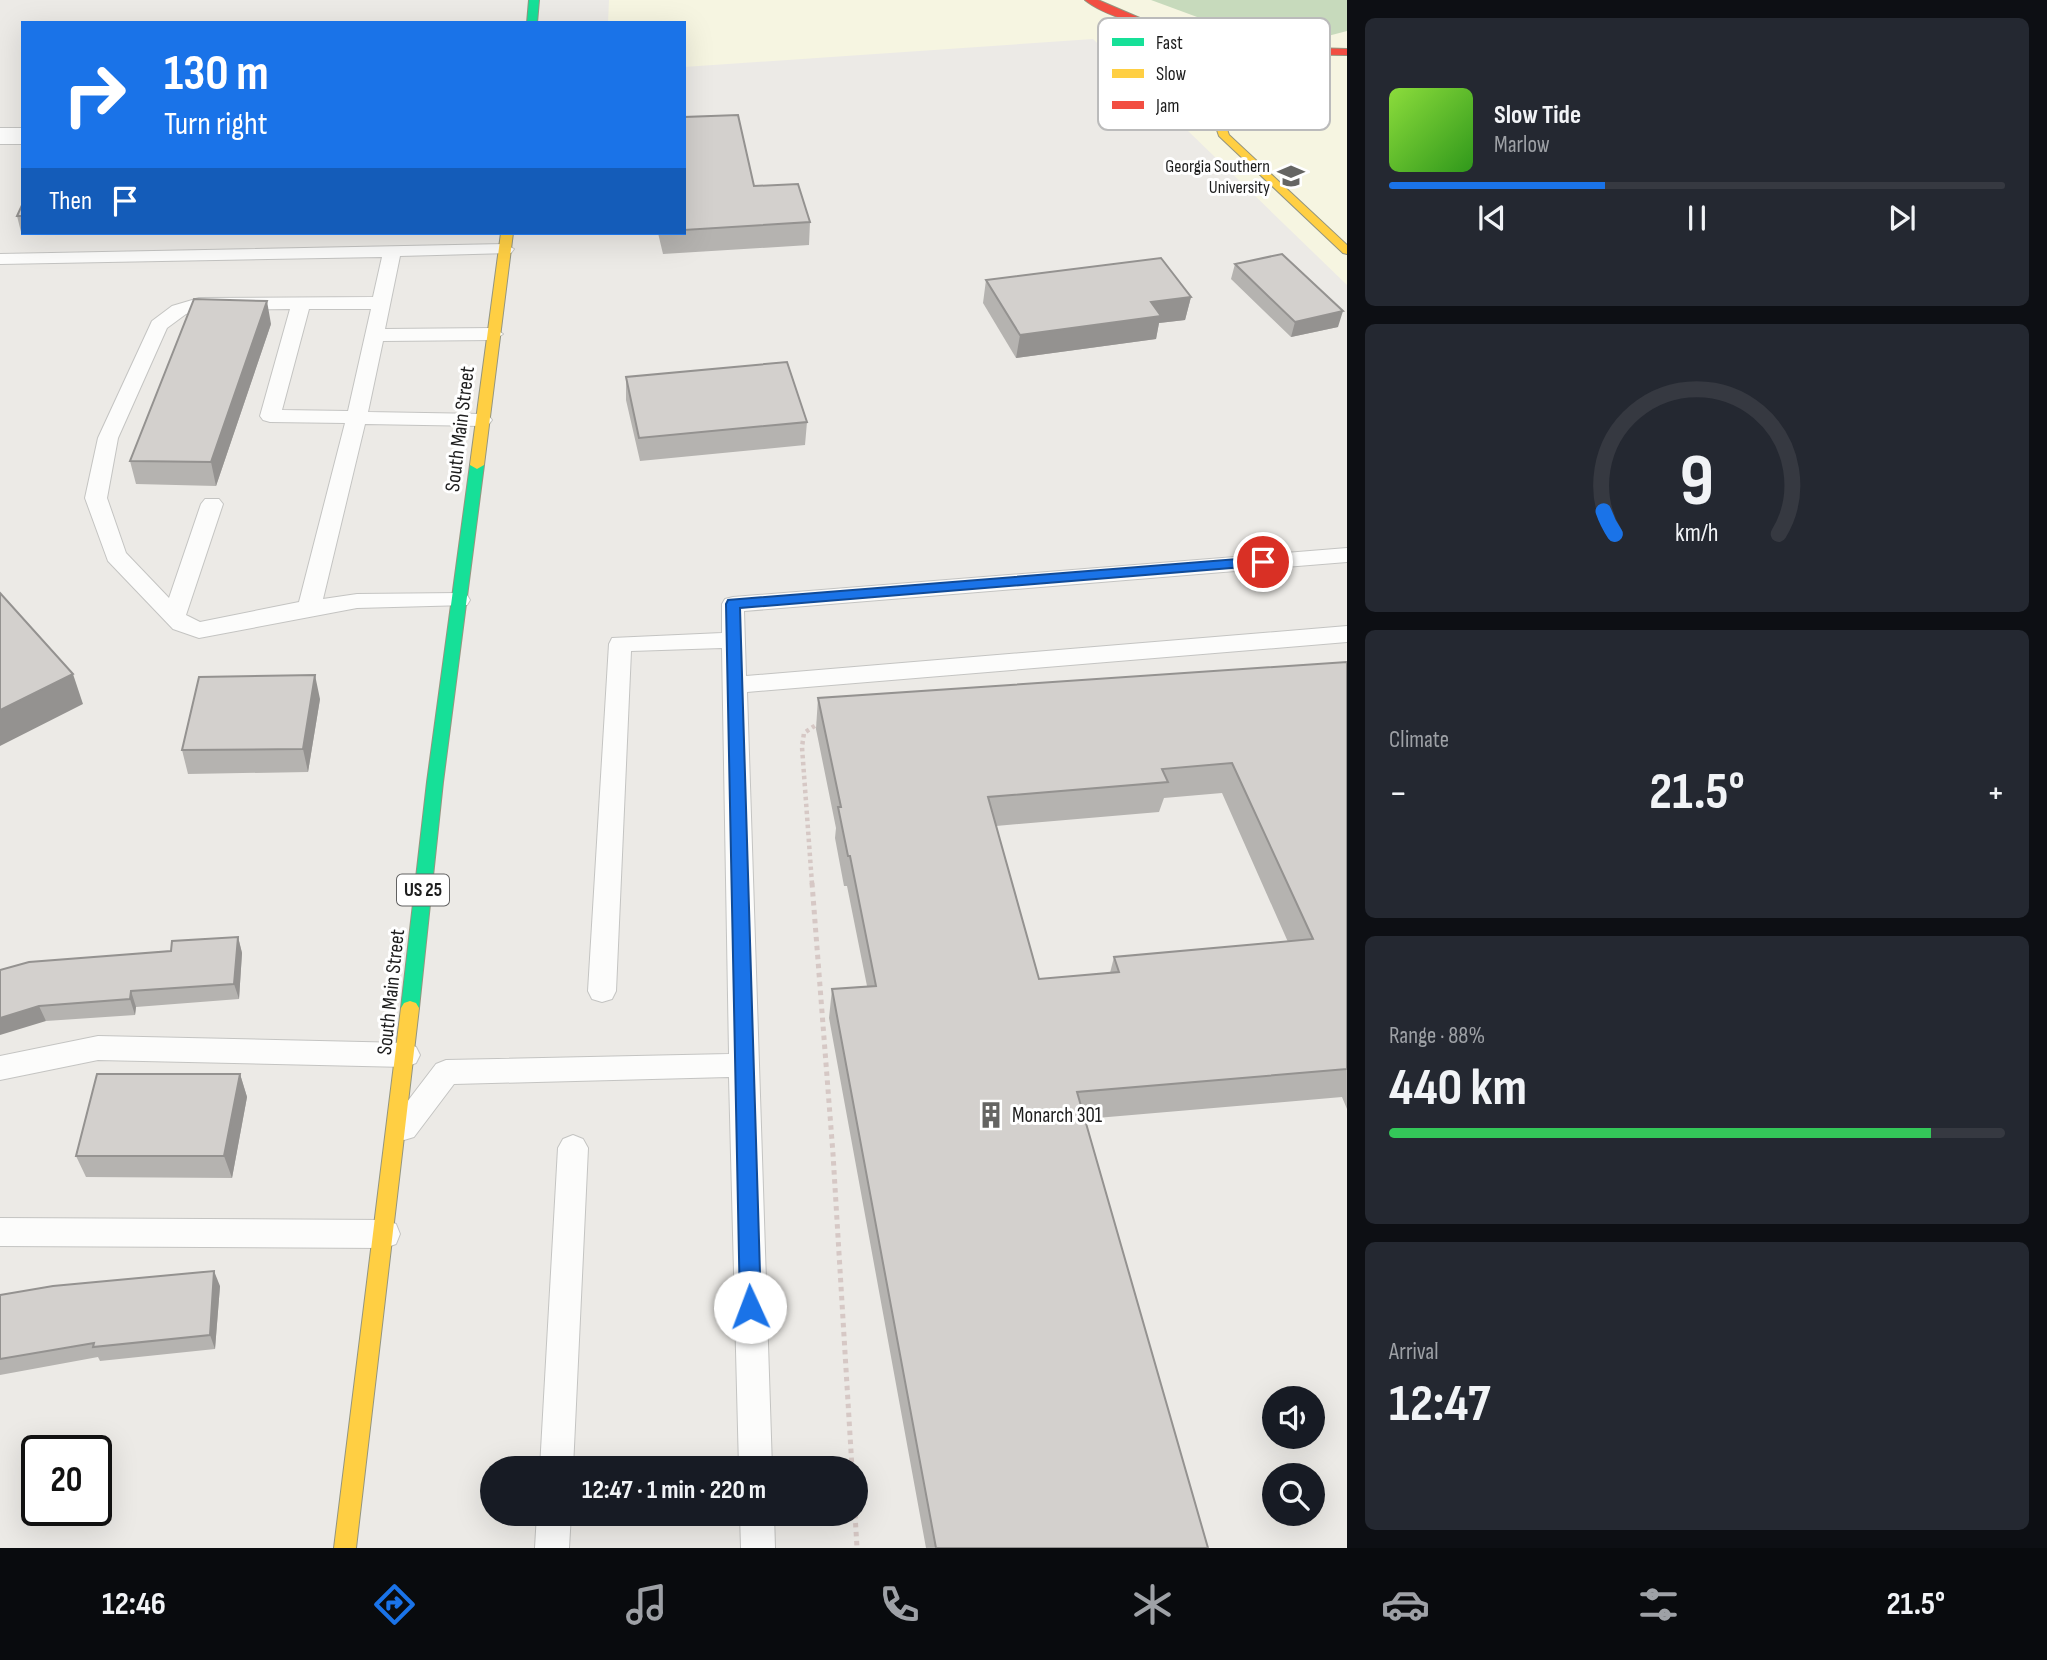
<!DOCTYPE html>
<html lang="en">
<head>
<meta charset="utf-8">
<style>
	body { margin:0; font-family:"Sofia Sans Condensed",sans-serif; background:#242831; color:#f1f3f6; height:100vh; display:flex; flex-direction:column; font-size:26px; white-space:nowrap }
	* { box-sizing:border-box; margin:0 }
	p { font-size:23px; color:#9ea1a6 }
	.icon { flex:none; width:38px; height:38px; fill:none; stroke:currentColor; stroke-width:2; stroke-linecap:round; stroke-linejoin:round }
	.map { position:relative; flex:1; overflow:hidden }
	.drawer { display:flex; flex-direction:column; gap:18px; padding:18px; background:#0d0f14; width:700px }
	.drawer>* { flex:none }
	.guide { position:absolute; left:21px; top:21px; width:665px; height:214px; border-radius:0px; box-shadow:0 7px 28px #0002; background:#1a73e8; color:#fff; overflow:hidden }
	.fabs { position:absolute; left:1262px; top:1386px; display:grid; gap:14px }
	.fabs a { display:grid; place-items:center; width:63px; height:63px; border-radius:50%; background:#171b24; box-shadow:0 7px 28px #0002; font-size:35px }
	.speed { position:absolute; left:21px; top:1435px; display:flex; gap:14px; font-size:35px; font-weight:700; text-align:center }
	.speed>* { display:grid; place-content:center; width:91px; height:91px; border-radius:50%; background:#171b24; box-shadow:0 7px 28px #0002; line-height:1 }
	.speed .limit { border:4px solid #111; border-radius:10px; background:#fff; color:#111 }
	.pin { position:absolute; display:grid; place-items:center; width:60px; height:60px; color:#fff; margin:-30px; border:4px solid #fff; border-radius:50%; box-shadow:0 2px 7px #0007 }
	.me { position:absolute; width:77px; margin:-38px; rotate:358deg; stroke-linejoin:round; filter:drop-shadow(0 0 5px #0008) }
	.turn { display:flex; align-items:center; gap:24px; height:147px; padding:0 28px; font-size:32px }
	.turn .icon { width:91px; height:91px; stroke-width:2.5 }
	.turn b { display:block; font-size:49px; line-height:60px }
	.then { display:flex; align-items:center; height:66px; padding:0 28px; background:#0003; gap:14px; font-size:26px }
	.big { font-size:52px; font-weight:700; line-height:1.1 }
	.drawer .tile { flex:1; display:flex; flex-direction:column; justify-content:center; gap:10px; min-width:0; padding:0 24px; border-radius:10px; background:#242831 }
	.drawer .dial { align-items:center; gap:0 }
	.dial svg { height:182px; overflow:visible; fill:none; stroke:#363941; stroke-width:7; stroke-linecap:round; text-anchor:middle }
	.dial text { fill:#f1f3f6; stroke:none }
	.song { display:flex; align-items:center; gap:21px }
	.cover { width:84px; height:84px; border-radius:10px; background:linear-gradient(135deg,hsl(90 70% 55%),hsl(110 70% 35%)) }
	.played { height:7px; border-radius:4px; background:linear-gradient(90deg,#1a73e8 35%,#363941 35%) }
	.keys { display:flex; justify-content:space-around; direction:ltr }
	.heat { display:flex; justify-content:space-between; align-items:center; font-size:38px; direction:ltr }
	.charge { height:10px; border-radius:5px; background:linear-gradient(90deg,#34c759 88%,#363941 0) }
	.trip { position:absolute; left:480px; top:1456px; width:388px; height:70px; border-radius:35px; background:#171b24; box-shadow:0 7px 28px #0002; font-weight:700; line-height:70px; text-align:center }
	.tabs { display:flex; height:112px; justify-content:space-around; align-items:center; background:#090b0e; color:#9ea1a6 }
	.tabs .icon { width:49px; height:49px }
	.tabs .selected { color:#1a73e8 }
	.tabs b { font-size:32px; color:#f1f3f6 }
	main { display:flex; flex:1; min-height:0 }
	.map>svg:first-child { display:block }
	.education { fill:#f6f5e1 }
	.forest { fill:#c7dabc }
	.lines { fill:none; stroke-linecap:round; stroke-linejoin:round }
	.lane-casing { stroke:#c4c4c2; stroke-width:2 }
	.street-casing { stroke:#c4c4c2; stroke-width:2 }
	.fast-casing { stroke:#94957f; stroke-width:2 }
	.slow-casing { stroke:#94957f; stroke-width:2 }
	.jam-casing { stroke:#94957f; stroke-width:2 }
	.path-far1 { stroke:#d6c8c5; stroke-width:4.5; stroke-dasharray:3.5 3.5; stroke-linecap:butt }
	.path { stroke:#d6c8c5; stroke-width:5; stroke-dasharray:4.5 4.5; stroke-linecap:butt }
	.lane { fill:#fcfcfb; fill-rule:evenodd }
	.street { fill:#fcfcfb; fill-rule:evenodd }
	.fast { fill:#16e098; fill-rule:evenodd }
	.slow { fill:#ffcf43; fill-rule:evenodd }
	.jam { fill:#f24e42; fill-rule:evenodd }
	.wall { fill:#b5b3b0; fill-rule:evenodd }
	.shaded-wall { fill:#949290 }
	.building { fill:#d3d0cd; stroke:#949290; stroke-width:2; fill-rule:evenodd }
	.route { fill:#1a73e8; stroke:#114b97; stroke-width:2 }
	.labels { text-anchor:middle; dominant-baseline:central; stroke-width:6; stroke-linejoin:round; paint-order:stroke }
	.far-poi-label { font-size:18px; fill:#1d1d1d; stroke:#fff; text-anchor:end }
	.shield { fill:#fff; stroke:#616161; stroke-width:2 }
	.shield-label { font-size:19px; font-weight:bold; fill:#1d1d1d }
	.street-label { font-size:21px; fill:#1d1d1d; stroke:#fff }
	.poi-label { font-size:21px; fill:#1d1d1d; stroke:#fff; text-anchor:start }
	.key { fill:#fff; stroke:#bbb; stroke-width:2 }
	.key-label { font-size:19px; fill:#1d1d1d }
</style>
</head>
<body>
<main>
<div class="map">
<svg width="1347" height="1548" viewBox="0 0 1347 1548">
	<rect width="100%" height="100%" fill="#eceae6"/>
	<path class="education" d="M 609,0 L 1347,0 L 1347,285 L 1093,39 L 684,67 L 684,23 L 608,23 Z"/>
	<path class="forest" d="M 1151,0 L 1347,0 L 1347,31 L 1324,37 L 1208,21 Z"/>
	<g class="lines">
		<defs>
			<path id="lane" d="M 505,244 L 514,249 L 511,253 L 400,256 L 385,329 L 494,328 L 503,334 L 494,340 L 383,341 L 368,412 L 482,414 L 489,416 L 492,420 L 489,424 L 482,426 L 365,424 L 323,599 L 357,594 L 459,593 L 467,595 L 470,600 L 467,605 L 357,608 L 199,638 L 173,629 L 108,561 L 85,498 L 98,438 L 152,321 L 172,306 L 199,298 L 373,297 L 382,257 L 0,264 L 0,254 ZM 290,309 L 260,416 L 263,420 L 270,422 L 345,423 L 299,602 L 200,622 L 186,615 L 223,504 L 219,499 L 205,499 L 201,504 L 169,598 L 126,553 L 107,498 L 118,438 L 167,328 L 186,314 L 200,310 ZM 309,309 L 371,309 L 348,411 L 282,410 Z
				M 1347,548 L 1347,562 L 744,611 L 746,676 L 1347,626 L 1347,642 L 747,692 L 772,1468 L 739,1468 L 729,1077 L 454,1084 L 414,1137 L 404,1140 L 394,1137 L 390,1128 L 394,1119 L 436,1064 L 446,1060 L 729,1054 L 722,648 L 631,651 L 616,991 L 612,999 L 602,1002 L 592,999 L 588,991 L 609,644 L 612,638 L 722,633 L 722,604 L 725,599 L 733,597 Z
				M 98,1036 L 406,1043 L 416,1047 L 420,1055 L 416,1063 L 406,1067 L 98,1060 L 0,1080 L 0,1056 Z
				M 573,1135 L 583,1139 L 588,1148 L 573,1468 L 540,1468 L 558,1148 L 563,1139 Z
				M 0,1218 L 385,1220 L 396,1224 L 400,1234 L 396,1244 L 385,1248 L 0,1246 Z
				M 537,1514 L 571,1514 L 569,1548 L 535,1548 Z
				M 740,1514 L 774,1514 L 775,1548 L 741,1548 Z"/>
			<path id="street" d="M 0,128 L 23,128 L 23,144 L 0,144 Z"/>
			<path id="fast" d="M 529,0 L 539,0 L 537,23 L 527,23 Z
				M 477,461 L 484,465 L 443,782 L 419,1008 L 416,1013 L 410,1015 L 404,1013 L 401,1008 L 427,782 L 470,465 Z"/>
			<path id="slow" d="M 1224,45 L 1229,48 L 1215,94 L 1229,135 L 1347,245 L 1347,254 L 1343,253 L 1219,136 L 1205,94 L 1219,48 Z
				M 501,233 L 513,233 L 484,465 L 477,469 L 470,465 Z
				M 410,1001 L 416,1003 L 419,1008 L 356,1548 L 334,1548 L 401,1008 L 404,1003 Z"/>
			<path id="jam" d="M 1085,0 L 1098,0 L 1156,25 L 1215,40 L 1279,47 L 1347,49 L 1347,55 C 1272,54 1199,49 1129,21 C 1114,16 1097,10 1085,0 Z"/>
		</defs>
		<use href="#lane" class="lane-casing"/>
		<use href="#street" class="street-casing"/>
		<use href="#fast" class="fast-casing"/>
		<use href="#slow" class="slow-casing"/>
		<use href="#jam" class="jam-casing"/>
		<path class="path-far1" d="M 812,884 L 802,747 L 804,733 L 822,721"/>
		<path class="path" d="M 812,883 L 833,1154 L 852,1468
			M 855,1514 L 857,1548"/>
		<use href="#lane" class="lane"/>
		<use href="#street" class="street"/>
		<use href="#fast" class="fast"/>
		<use href="#slow" class="slow"/>
		<use href="#jam" class="jam"/>
	</g>
	<path class="wall" d="M 684,117 L 754,186 L 810,222 L 809,245 L 663,254 L 658,233 L 684,233 Z
		M 23,203 L 23,232 L 21,232 L 17,216 Z
		M 1235,264 L 1338,327 L 1291,337 L 1231,279 Z
		M 986,280 L 1191,297 L 1185,320 L 1159,323 L 1156,339 L 1016,358 L 983,303 Z
		M 271,324 L 216,486 L 136,484 L 130,461 Z
		M 626,377 L 807,422 L 805,445 L 640,461 L 626,400 Z
		M 1347,662 L 1347,1109 L 1342,1097 L 1085,1119 L 1208,1548 L 926,1548 L 829,1018 L 832,989 L 867,986 L 847,886 L 844,886 L 835,838 L 836,828 L 816,729 L 818,698 ZM 1222,793 L 1288,942 L 1114,957 L 1110,973 L 1039,979 L 996,826 L 1159,812 L 1164,798 Z
		M 320,699 L 308,772 L 188,774 L 182,750 Z
		M 238,937 L 242,953 L 239,999 L 136,1007 L 135,1015 L 46,1021 L 0,970 L 171,951 Z
		M 240,1074 L 247,1097 L 232,1178 L 86,1177 L 76,1156 Z
		M 220,1286 L 215,1349 L 100,1361 L 98,1357 L 0,1375 L 0,1295 Z"/>
	<path class="shaded-wall" d="M 1191,297 L 1185,320 L 1159,323 L 1156,339 L 1016,358 L 1020,335 L 1151,302 Z
		M 267,301 L 271,324 L 216,486 L 211,462 Z
		M 1343,311 L 1338,327 L 1291,337 L 1295,322 Z
		M 73,674 L 83,704 L 0,746 L 0,710 Z
		M 315,675 L 320,699 L 308,772 L 303,749 Z
		M 238,937 L 242,953 L 239,999 L 234,984 Z
		M 131,991 L 136,1007 L 135,1015 L 130,999 Z
		M 39,1006 L 46,1021 L 0,1035 L 0,1018 Z
		M 240,1074 L 247,1097 L 232,1178 L 224,1156 Z
		M 214,1271 L 220,1286 L 215,1349 L 210,1335 Z"/>
	<path class="building" d="M 738,115 L 754,186 L 798,184 L 810,222 L 684,230 L 684,117 Z
		M 23,203 L 23,216 L 17,216 Z
		M 1282,254 L 1343,311 L 1295,322 L 1235,264 Z
		M 1161,258 L 1191,297 L 1151,302 L 1161,316 L 1020,335 L 986,280 Z
		M 194,299 L 267,301 L 211,462 L 130,461 Z
		M 787,362 L 807,422 L 639,438 L 626,377 Z
		M 0,593 L 73,674 L 0,710 Z
		M 1347,662 L 1347,1069 L 1077,1092 L 1208,1548 L 936,1548 L 832,989 L 876,986 L 850,856 L 848,856 L 838,807 L 841,807 L 818,698 ZM 1232,763 L 1313,939 L 1114,957 L 1119,972 L 1039,979 L 988,797 L 1168,782 L 1162,769 Z
		M 315,675 L 303,749 L 182,750 L 199,677 Z
		M 238,937 L 234,984 L 131,991 L 130,999 L 39,1006 L 0,1018 L 0,970 L 29,962 L 171,951 L 172,941 Z
		M 97,1074 L 240,1074 L 224,1156 L 76,1156 Z
		M 214,1271 L 210,1335 L 93,1347 L 94,1343 L 0,1359 L 0,1295 L 53,1286 Z"/>
	<path class="route" d="M 1263,557 L 1270,562 L 1268,565 L 740,608 L 761,1307 L 758,1314 L 750,1316 L 743,1314 L 740,1307 L 726,604 L 728,600 Z"/>
	<defs>
		<symbol id="university-bare" viewBox="-9 -9 18 18"><path d="M0-5L7-2L0 1L-7-2ZM-4 1L0 2.5L4 1V4Q0 6-4 4Z" fill="#656563" stroke="#fff" stroke-width="2.5" paint-order="stroke"/></symbol>
		<symbol id="building-bare" viewBox="-9 -9 18 18"><path d="M-4-6H4V6H1V3H-1V6H-4ZM-2.5-4.3h1.7v1.8h-1.7ZM.8-4.3h1.7v1.8H.8ZM-2.5-1h1.7V.8h-1.7ZM.8-1h1.7V.8H.8Z" fill="#656563" stroke="#fff" stroke-width="2.5" paint-order="stroke"/></symbol>
	</defs>
	<g fill-rule="evenodd">
		<use href="#university-bare" x="1272" y="157" width="38" height="38"/>
		<use href="#building-bare" x="972" y="1096" width="38" height="38"/>
	</g>
	<g class="labels">
		<g class="far-poi-label">
			<text x="1270" y="166">Georgia Southern<tspan x="1270" dy="21">University</tspan></text>
		</g>
		<rect class="shield" x="397" y="874.5" width="52" height="31" rx="5"/>
		<g class="shield-label">
			<text x="423" y="890">US 25</text>
		</g>
		<g class="street-label">
			<text transform="translate(460 429) rotate(-83)">South Main Street</text>
			<text transform="translate(391 992) rotate(-84)">South Main Street</text>
		</g>
		<g class="poi-label">
			<text x="1012" y="1115">Monarch 301</text>
		</g>
	</g>
	<rect x="1098" y="18" width="232" height="112" rx="10" class="key"/>
	<rect x="1112" y="38" width="32" height="8" fill="#16e098"/>
	<rect x="1112" y="69" width="32" height="9" fill="#ffcf43"/>
	<rect x="1112" y="101" width="32" height="8" fill="#f24e42"/>
	<g class="key-label">
		<text x="1156" y="49">Fast</text>
		<text x="1156" y="80">Slow</text>
		<text x="1156" y="112">Jam</text>
	</g>
</svg>
<div class="fabs">
<a><svg class="icon" aria-label="sound" viewBox="0 0 24 24"><path d="M4 9h4l5-4v14l-5-4H4zM17 9q2 3 0 6"/></svg></a>
<a><svg class="icon" aria-label="search" viewBox="0 0 24 24"><circle cx="10" cy="10" r="6"/><path d="M15 15l6 6"/></svg></a>
</div>
<div class="speed"><div class="limit">20</div></div>
<div class="pin" style="left:1263px;top:562px;background:#d93025"><svg class="icon" aria-label="arrive" viewBox="0 0 24 24"><path d="M6 21V4h12l-3 4 3 4H6"/></svg></div>
<svg class="me" style="left:750px;top:1307px" viewBox="-20 -20 40 40"><circle r="19" fill="#fff"/><path d="M0-13L10 11 0 6-10 11z" fill="#1a73e8"/></svg>
<div class="trip">12:47 · 1 min · 220 m</div>
<div class="guide">
<div class="turn"><svg class="icon" aria-label="right" viewBox="0 0 24 24"><path d="M7 20v-9h11M14 6l5 5-5 5"/></svg><div><b>130 m</b>Turn right</div></div>
<div class="then">Then<svg class="icon" aria-label="arrive" viewBox="0 0 24 24"><path d="M6 21V4h12l-3 4 3 4H6"/></svg></div>
</div>
</div>
<section class="drawer">
<div class="tile">
<div class="song"><i class="cover"></i><div><b>Slow Tide</b><p>Marlow</p></div></div>
<div class="played"></div>
<div class="keys"><svg class="icon" aria-label="previous" viewBox="0 0 24 24"><path d="M18 5L8 12l10 7zM5 5v14"/></svg><svg class="icon" aria-label="pause" viewBox="0 0 24 24"><path d="M8 5v14M16 5v14"/></svg><svg class="icon" aria-label="next" viewBox="0 0 24 24"><path d="M6 5l10 7-10 7zM19 5v14"/></svg></div>
</div>
<div class="tile dial"><svg viewBox="0 0 100 80">
<path d="M14 69A42 42 0 1 1 86 69"/>
<path d="M14 69A42 42 0 0 1 9 59" stroke="#1a73e8"/>
<text x="50" y="56" font-size="32" font-weight="700">9</text>
<text x="50" y="72" font-size="11">km/h</text>
</svg></div>
<div class="tile"><p>Climate</p>
<div class="heat"><a>−</a><b class="big">21.5°</b><a>+</a></div>
</div>
<div class="tile"><p>Range · 88%</p><b class="big">440 km</b><div class="charge"></div></div>
<div class="tile"><p>Arrival</p><b class="big">12:47</b></div>
</section>
</main>
<nav class="tabs">
<b>12:46</b>
<svg class="icon selected" aria-label="directions" viewBox="0 0 24 24"><path d="M12 3l9 9-9 9-9-9zM9 14v-3h6M13 9l2 2-2 2"/></svg>
<svg class="icon" aria-label="music" viewBox="0 0 24 24"><path d="M9 18V5l10-2v13"/><circle cx="6" cy="18" r="3"/><circle cx="16" cy="16" r="3"/></svg>
<svg class="icon" aria-label="phone" viewBox="0 0 24 24"><path d="M5 4h4l2 5-3 2q2 4 5 5l2-3 5 2v4C11 20 4 13 5 4z"/></svg>
<svg class="icon" aria-label="climate" viewBox="0 0 24 24"><path d="M12 3v18M4 7l16 10M4 17L20 7"/></svg>
<svg class="icon" aria-label="car" viewBox="0 0 24 24"><path d="M5 17H2v-5l4-1 3-4h7l3 4 3 1v5h-3M9 17h6M6 11h13"/><circle cx="7" cy="17" r="2"/><circle cx="17" cy="17" r="2"/></svg>
<svg class="icon" aria-label="filters" viewBox="0 0 24 24"><path d="M4 7h16M4 17h16"/><circle cx="9" cy="7" r="2"/><circle cx="15" cy="17" r="2"/></svg>
<b>21.5°</b>
</nav>
</body>
</html>
